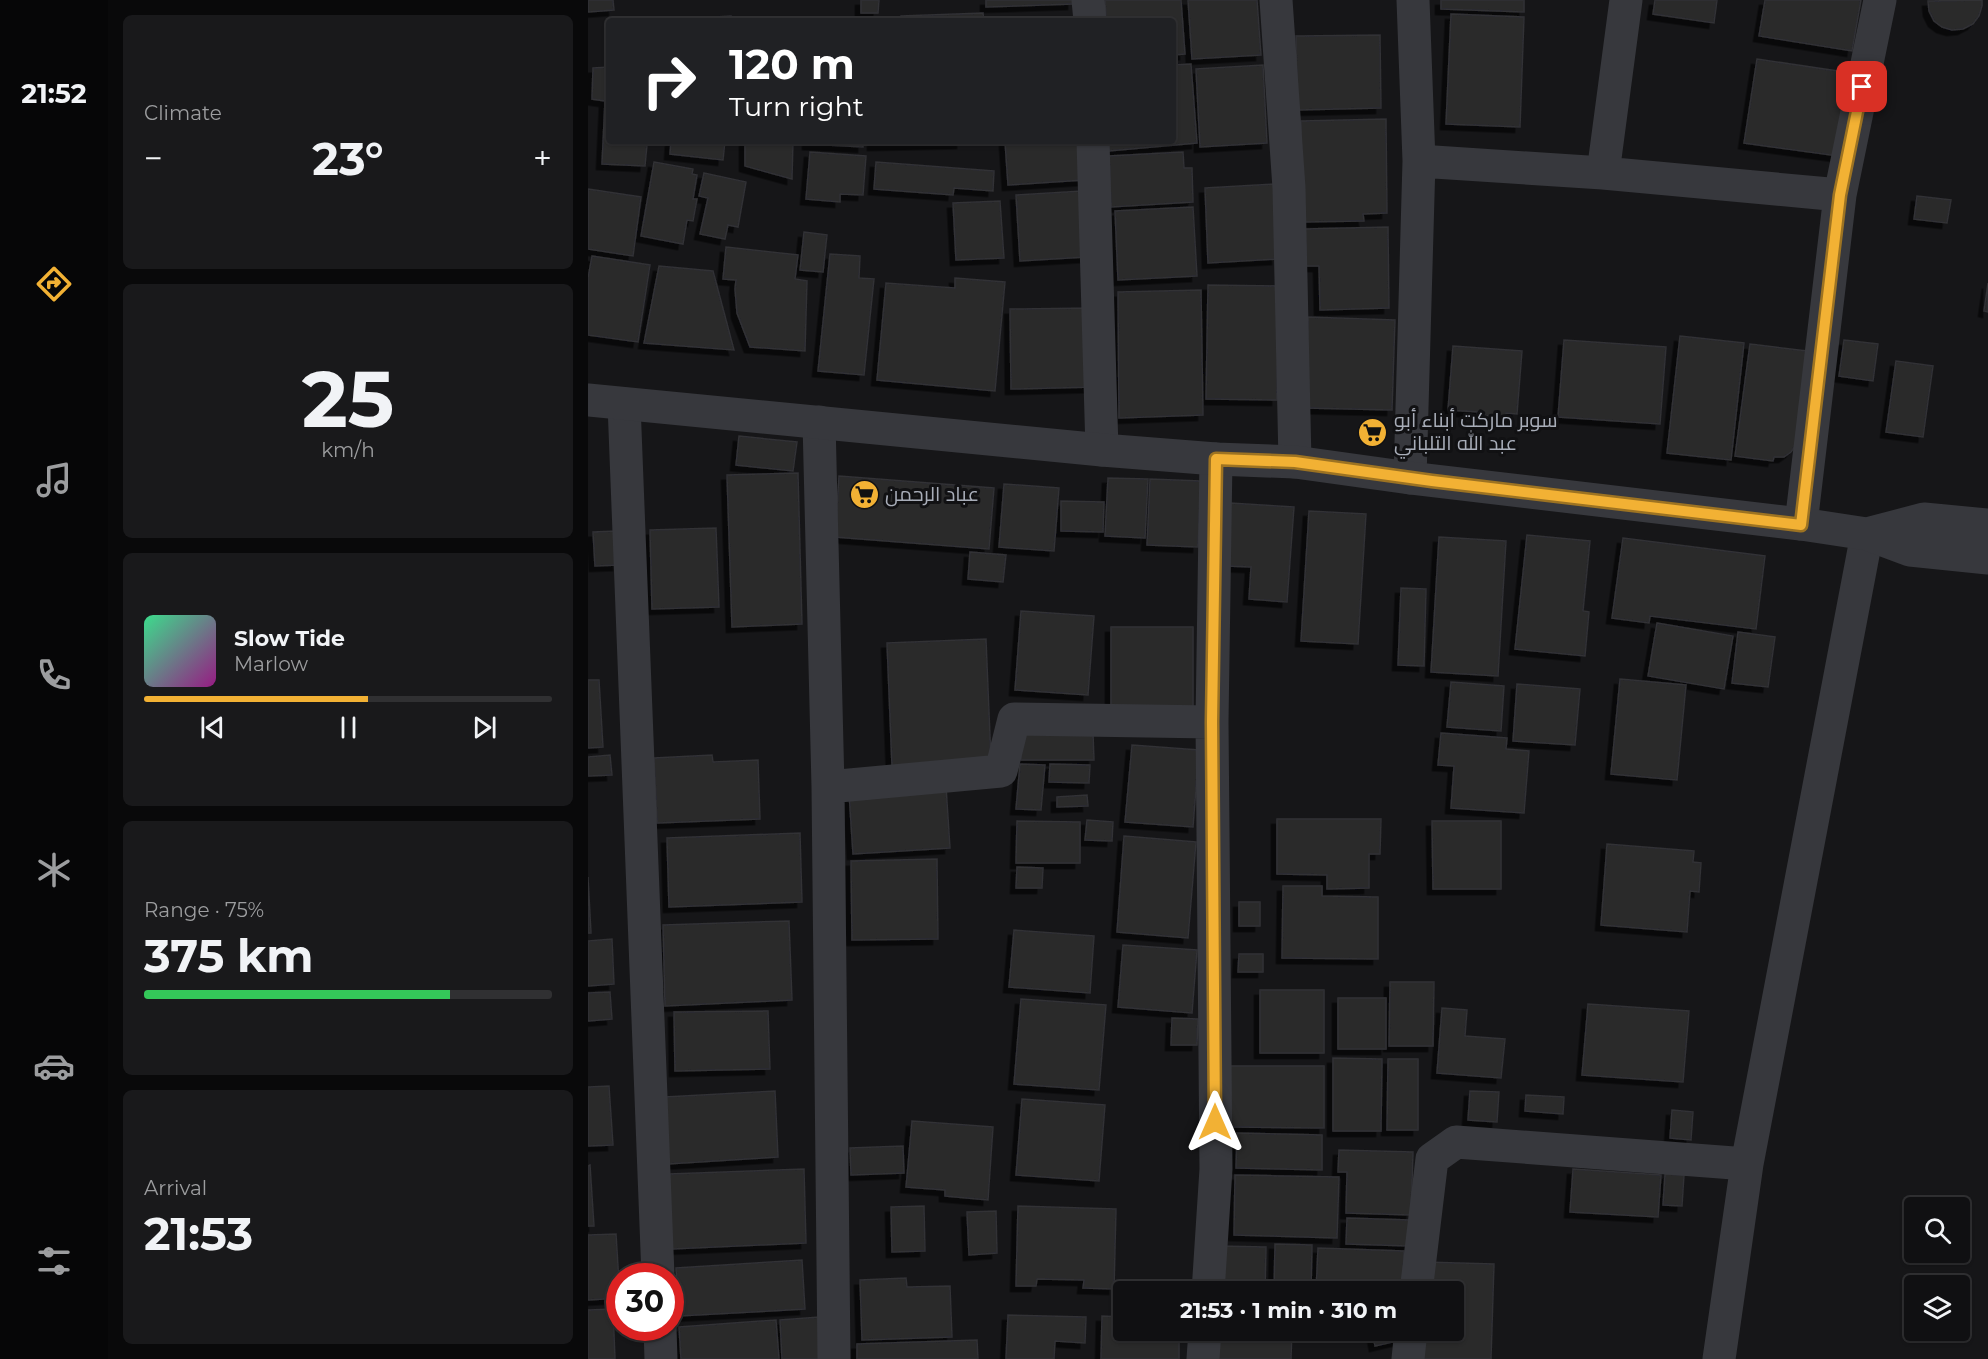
<!DOCTYPE html>
<html lang="en">
<head>
<meta charset="utf-8">
<style>
	body { margin:0; font-family:Montserrat,Cairo,sans-serif; background:#19191b; color:#f1f3f6; height:100vh; display:flex; flex-direction:column; font-size:22px; white-space:nowrap }
	* { box-sizing:border-box; margin:0 }
	p { font-size:20px; color:#9c9d9f }
	.icon { flex:none; width:33px; height:33px; fill:none; stroke:currentColor; stroke-width:2; stroke-linecap:round; stroke-linejoin:round }
	.map { position:relative; flex:1; overflow:hidden }
	.details { display:flex; flex-direction:column; gap:15px; padding:15px; background:#09090a; width:480px }
	.details>* { flex:none }
	.guide { position:absolute; left:18px; top:18px; width:570px; height:126px; border-radius:6px; box-shadow:0 2px 4px #0004,0 0 0 2px #303032; background:#202124; color:#fff; overflow:hidden }
	.controls { position:absolute; left:1316px; top:1197px; display:grid; gap:12px }
	.controls a { display:grid; place-items:center; width:66px; height:66px; border-radius:6px; background:#101012; box-shadow:0 2px 4px #0004,0 0 0 2px #303032; font-size:30px }
	.speed { position:absolute; left:18px; top:1263px; display:flex; gap:12px; font-size:30px; font-weight:700; text-align:center }
	.speed>* { display:grid; place-content:center; width:78px; height:78px; border-radius:50%; background:#101012; box-shadow:0 2px 4px #0004,0 0 0 2px #303032; line-height:1 }
	.speed .limit { border:9px solid #d22; background:#fff; color:#111 }
	.pin { position:absolute; display:grid; place-items:center; width:51px; height:51px; color:#fff; margin:-26px; border-radius:12px; box-shadow:0 3px 9px #0006 }
	.me { position:absolute; width:66px; margin:-33px; rotate:0deg; stroke-linejoin:round; filter:drop-shadow(0 0 4px #0008) }
	.turn { display:flex; align-items:center; gap:21px; height:126px; padding:0 24px; font-size:27px }
	.turn .icon { width:78px; height:78px; stroke-width:2.5 }
	.turn b { display:block; font-size:42px; line-height:51px }
	.big { font-size:45px; font-weight:700; line-height:1.1 }
	.details .card { flex:1; display:flex; flex-direction:column; justify-content:center; gap:9px; min-width:0; padding:0 21px; border-radius:9px; background:#19191b }
	.details .dial { align-items:center; gap:0 }
	.dial b { font-size:78px; line-height:1 }
	.song { display:flex; align-items:center; gap:18px }
	.cover { width:72px; height:72px; border-radius:9px; background:linear-gradient(135deg,hsl(150 70% 55%),hsl(310 70% 35%)) }
	.played { height:6px; border-radius:3px; background:linear-gradient(90deg,#f2b134 55%,#303032 55%) }
	.keys { display:flex; justify-content:space-around; direction:ltr }
	.heat { display:flex; justify-content:space-between; align-items:center; font-size:33px; direction:ltr }
	.charge { height:9px; border-radius:4px; background:linear-gradient(90deg,#34c759 75%,#303032 0) }
	.trip { position:absolute; left:525px; top:1281px; width:351px; height:60px; border-radius:6px; background:#101012; box-shadow:0 2px 4px #0004,0 0 0 2px #303032; font-weight:700; line-height:60px; text-align:center }
	main { display:flex; flex:1; min-height:0 }
	.tab-bar { display:flex; flex-direction:column; width:108px; justify-content:space-around; align-items:center; background:#060607; color:#9c9d9f }
	.tab-bar .icon { width:42px; height:42px }
	.tab-bar .current { color:#f2b134 }
	.tab-bar b { font-size:27px; color:#f1f3f6 }
	.map>svg:first-child { display:block }
	.building { fill:#29292c; stroke:#303034; stroke-width:1.5; filter:url(#shadow) }
	.lines { fill:none; stroke-linecap:round; stroke-linejoin:round }
	.minor { stroke:#37383d; stroke-width:33 }
	.tertiary { stroke:#37383d; stroke-width:33 }
	.route-casing { stroke:#9d7322; stroke-width:15 }
	.route { stroke:#f2b134; stroke-width:10 }
	.labels { text-anchor:middle; dominant-baseline:central; stroke-width:6; stroke-linejoin:round; paint-order:stroke }
	.poi-label { font-size:20px; fill:#a8adb8; stroke:#111113; text-anchor:start }
</style>
</head>
<body>
<main>
<nav class="tab-bar">
<b>21:52</b>
<svg class="icon current" aria-label="directions" viewBox="0 0 24 24"><path d="M12 3l9 9-9 9-9-9zM9 14v-3h6M13 9l2 2-2 2"/></svg>
<svg class="icon" aria-label="music" viewBox="0 0 24 24"><path d="M9 18V5l10-2v13"/><circle cx="6" cy="18" r="3"/><circle cx="16" cy="16" r="3"/></svg>
<svg class="icon" aria-label="phone" viewBox="0 0 24 24"><path d="M5 4h4l2 5-3 2q2 4 5 5l2-3 5 2v4C11 20 4 13 5 4z"/></svg>
<svg class="icon" aria-label="climate" viewBox="0 0 24 24"><path d="M12 3v18M4 7l16 10M4 17L20 7"/></svg>
<svg class="icon" aria-label="car" viewBox="0 0 24 24"><path d="M5 17H2v-5l4-1 3-4h7l3 4 3 1v5h-3M9 17h6M6 11h13"/><circle cx="7" cy="17" r="2"/><circle cx="17" cy="17" r="2"/></svg>
<svg class="icon" aria-label="filters" viewBox="0 0 24 24"><path d="M4 7h16M4 17h16"/><circle cx="9" cy="7" r="2"/><circle cx="15" cy="17" r="2"/></svg>
</nav>
<section class="details">
<div class="card"><p>Climate</p>
<div class="heat"><a>−</a><b class="big">23°</b><a>+</a></div>
</div>
<div class="card dial"><b>25</b><p>km/h</p></div>
<div class="card">
<div class="song"><i class="cover"></i><div><b>Slow Tide</b><p>Marlow</p></div></div>
<div class="played"></div>
<div class="keys"><svg class="icon" aria-label="previous" viewBox="0 0 24 24"><path d="M18 5L8 12l10 7zM5 5v14"/></svg><svg class="icon" aria-label="pause" viewBox="0 0 24 24"><path d="M8 5v14M16 5v14"/></svg><svg class="icon" aria-label="next" viewBox="0 0 24 24"><path d="M6 5l10 7-10 7zM19 5v14"/></svg></div>
</div>
<div class="card"><p>Range · 75%</p><b class="big">375 km</b><div class="charge"></div></div>
<div class="card"><p>Arrival</p><b class="big">21:53</b></div>
</section>
<div class="map">
<svg width="1400" height="1359" viewBox="0 0 1400 1359">
	<defs>
		<filter id="shadow"><feDropShadow dx="-5.5" dy="5.5" stdDeviation="0" flood-color="#0009"/></filter>
	</defs>
	<rect width="100%" height="100%" fill="#161618"/>
	<path class="building" d="M 0,0 L 25,0 L 26,10 L 0,12 Z
		M 273,0 L 291,0 L 290,13 L 273,13 Z
		M 398,0 L 485,0 L 485,4 L 398,7 Z
		M 517,0 L 593,0 L 597,54 L 585,55 L 585,21 L 518,21 Z
		M 600,0 L 669,0 L 673,55 L 604,59 Z
		M 853,0 L 936,0 L 936,12 L 853,9 Z
		M 1067,0 L 1129,0 L 1126,23 L 1065,14 Z
		M 1177,0 L 1273,0 L 1264,51 L 1171,36 Z
		M 1394,0 L 1394,6 L 1391,16 L 1385,24 L 1375,29 L 1364,30 L 1354,27 L 1346,21 L 1341,11 L 1340,1 Z
		M 395,13 L 396,21 L 313,21 L 313,16 Z
		M 863,14 L 936,17 L 932,127 L 858,124 Z
		M 143,16 L 144,21 L 54,21 Z
		M 792,35 L 793,108 L 709,110 L 708,36 Z
		M 1169,59 L 1263,73 L 1250,156 L 1156,143 Z
		M 603,64 L 609,143 L 521,151 L 520,141 L 585,141 L 585,65 Z
		M 675,65 L 679,143 L 612,147 L 608,69 Z
		M 21,67 L 21,141 L 51,141 L 51,144 L 59,145 L 57,166 L 14,164 L 17,101 L 4,99 L 5,68 Z
		M 798,119 L 799,213 L 775,214 L 776,221 L 714,222 L 713,121 Z
		M 83,141 L 137,141 L 135,160 L 82,154 Z
		M 157,141 L 205,141 L 204,179 L 157,166 Z
		M 220,141 L 275,141 L 275,147 L 220,144 Z
		M 285,141 L 374,141 L 374,143 L 285,145 Z
		M 417,141 L 494,141 L 496,180 L 420,185 Z
		M 222,152 L 278,156 L 275,195 L 252,194 L 252,202 L 218,199 Z
		M 595,152 L 596,168 L 604,168 L 605,202 L 523,207 L 521,156 Z
		M 66,162 L 105,169 L 104,174 L 109,175 L 105,199 L 109,199 L 105,221 L 99,220 L 95,244 L 53,236 Z
		M 288,162 L 406,171 L 405,191 L 366,188 L 365,195 L 286,189 Z
		M 116,173 L 158,182 L 150,227 L 140,225 L 137,239 L 112,234 L 120,198 L 111,196 Z
		M 686,184 L 689,259 L 620,263 L 617,188 Z
		M 0,189 L 53,197 L 45,256 L 0,249 Z
		M 494,191 L 498,257 L 432,261 L 428,195 Z
		M 1329,196 L 1363,200 L 1359,223 L 1326,219 Z
		M 412,201 L 416,258 L 368,260 L 365,203 Z
		M 605,207 L 609,276 L 530,280 L 527,211 Z
		M 800,227 L 801,308 L 732,310 L 731,266 L 718,266 L 717,229 Z
		M 216,232 L 239,235 L 235,272 L 212,270 Z
		M 138,247 L 210,255 L 207,279 L 219,281 L 217,351 L 162,347 L 149,313 L 147,289 L 148,280 L 135,279 Z
		M 242,254 L 272,256 L 271,278 L 286,279 L 276,375 L 230,371 Z
		M 4,256 L 62,265 L 50,342 L 0,335 L 0,278 Z
		M 71,266 L 125,271 L 146,350 L 56,343 Z
		M 367,278 L 417,282 L 407,391 L 289,380 L 298,283 L 367,288 Z
		M 1400,283 L 1400,312 L 1396,311 Z
		M 620,285 L 691,286 L 689,400 L 618,399 Z
		M 613,290 L 615,415 L 531,418 L 530,292 Z
		M 504,308 L 506,387 L 423,389 L 422,309 Z
		M 720,317 L 807,320 L 804,410 L 717,408 Z
		M 1092,336 L 1156,343 L 1143,460 L 1079,453 Z
		M 976,340 L 1078,347 L 1072,424 L 970,417 Z
		M 1256,340 L 1290,344 L 1285,381 L 1251,376 Z
		M 1162,344 L 1227,352 L 1208,445 L 1203,452 L 1196,457 L 1186,457 L 1185,461 L 1147,456 Z
		M 865,346 L 934,351 L 929,414 L 918,413 L 917,417 L 889,415 L 890,412 L 860,410 Z
		M 1308,361 L 1345,366 L 1335,437 L 1298,432 Z
		M 151,436 L 209,442 L 205,471 L 148,465 Z
		M 210,473 L 214,624 L 144,627 L 139,475 Z
		M 251,476 L 406,488 L 401,549 L 247,537 Z
		M 520,478 L 560,479 L 557,538 L 517,536 Z
		M 562,479 L 613,481 L 610,547 L 559,545 Z
		M 416,484 L 471,488 L 466,551 L 411,547 Z
		M 473,501 L 516,502 L 515,532 L 473,531 Z
		M 642,503 L 706,507 L 699,602 L 661,599 L 663,567 L 638,566 Z
		M 721,511 L 778,514 L 770,644 L 713,641 Z
		M 128,528 L 131,607 L 64,609 L 62,530 Z
		M 28,531 L 30,565 L 7,566 L 5,532 Z
		M 939,535 L 1002,541 L 995,611 L 1001,612 L 997,656 L 927,649 Z
		M 851,537 L 918,541 L 910,676 L 843,672 Z
		M 1035,538 L 1177,556 L 1168,629 L 1062,616 L 1061,623 L 1024,618 Z
		M 382,552 L 418,555 L 415,582 L 380,579 Z
		M 813,588 L 838,589 L 836,666 L 810,665 Z
		M 433,611 L 506,616 L 500,695 L 427,690 Z
		M 1069,623 L 1145,636 L 1136,689 L 1060,676 Z
		M 523,627 L 605,627 L 605,708 L 523,708 Z
		M 1150,632 L 1187,637 L 1180,687 L 1144,683 Z
		M 398,639 L 403,761 L 304,766 L 299,643 Z
		M 1032,679 L 1098,685 L 1089,780 L 1023,774 Z
		M 0,680 L 11,680 L 15,747 L 0,748 Z
		M 863,682 L 916,686 L 913,731 L 859,727 Z
		M 929,684 L 992,689 L 987,745 L 925,741 Z
		M 433,733 L 505,733 L 506,760 L 433,760 Z
		M 853,733 L 919,738 L 918,749 L 941,751 L 936,813 L 863,808 L 866,766 L 850,765 Z
		M 544,745 L 611,750 L 605,827 L 537,822 Z
		M 22,755 L 24,775 L 0,776 L 0,757 Z
		M 124,755 L 125,762 L 170,760 L 172,819 L 69,823 L 66,758 Z
		M 432,764 L 457,765 L 453,810 L 428,809 Z
		M 462,764 L 502,765 L 501,783 L 461,782 Z
		M 358,786 L 362,848 L 265,854 L 261,793 Z
		M 499,795 L 500,806 L 469,807 L 469,797 Z
		M 689,819 L 793,819 L 792,854 L 781,854 L 781,888 L 739,889 L 739,875 L 689,874 Z
		M 499,820 L 525,822 L 524,841 L 497,840 Z
		M 429,821 L 492,822 L 492,863 L 428,863 Z
		M 844,821 L 913,821 L 913,889 L 845,889 Z
		M 212,833 L 214,902 L 81,907 L 79,838 Z
		M 536,836 L 608,842 L 600,938 L 529,932 Z
		M 1019,844 L 1106,851 L 1105,862 L 1113,863 L 1111,892 L 1102,891 L 1099,932 L 1013,925 Z
		M 349,859 L 350,939 L 264,940 L 263,861 Z
		M 429,867 L 455,868 L 454,888 L 428,888 Z
		M 0,877 L 3,933 L 0,933 Z
		M 695,886 L 734,886 L 734,896 L 790,897 L 790,959 L 694,958 Z
		M 651,902 L 672,902 L 672,926 L 651,926 Z
		M 201,921 L 204,1000 L 77,1006 L 75,925 Z
		M 426,930 L 506,936 L 502,993 L 421,987 Z
		M 24,939 L 26,984 L 0,986 L 0,941 Z
		M 535,945 L 609,950 L 604,1013 L 530,1007 Z
		M 651,954 L 675,954 L 675,972 L 650,972 Z
		M 802,982 L 846,982 L 845,1046 L 801,1046 Z
		M 672,990 L 736,990 L 736,1053 L 672,1053 Z
		M 22,992 L 24,1019 L 0,1021 L 0,993 Z
		M 750,998 L 798,998 L 798,1049 L 750,1049 Z
		M 433,999 L 518,1005 L 511,1090 L 426,1084 Z
		M 1000,1004 L 1101,1011 L 1095,1082 L 994,1075 Z
		M 854,1008 L 879,1010 L 877,1036 L 917,1039 L 913,1078 L 849,1073 Z
		M 180,1011 L 182,1069 L 87,1071 L 86,1012 Z
		M 584,1018 L 610,1019 L 609,1045 L 583,1045 Z
		M 745,1058 L 794,1059 L 793,1131 L 745,1131 Z
		M 800,1059 L 830,1059 L 830,1130 L 799,1130 Z
		M 641,1066 L 736,1066 L 736,1128 L 640,1127 Z
		M 21,1086 L 25,1145 L 0,1146 L 0,1087 Z
		M 187,1091 L 190,1157 L 80,1164 L 77,1097 Z
		M 882,1091 L 911,1092 L 909,1122 L 880,1120 Z
		M 938,1095 L 976,1097 L 975,1114 L 937,1111 Z
		M 434,1099 L 517,1105 L 511,1181 L 428,1175 Z
		M 1084,1110 L 1105,1112 L 1103,1140 L 1082,1138 Z
		M 324,1121 L 405,1127 L 400,1200 L 357,1196 L 357,1190 L 318,1187 Z
		M 649,1133 L 734,1135 L 734,1170 L 648,1168 Z
		M 315,1146 L 316,1173 L 263,1175 L 262,1148 Z
		M 751,1150 L 825,1152 L 823,1215 L 758,1213 L 759,1172 L 750,1172 Z
		M 2,1165 L 6,1226 L 0,1226 L 0,1166 Z
		M 216,1169 L 218,1243 L 84,1249 L 81,1174 Z
		M 985,1169 L 1073,1175 L 1070,1217 L 982,1212 Z
		M 1077,1174 L 1096,1175 L 1094,1206 L 1075,1205 Z
		M 647,1175 L 751,1177 L 749,1238 L 646,1235 Z
		M 336,1206 L 337,1251 L 304,1252 L 303,1207 Z
		M 430,1206 L 528,1209 L 526,1289 L 495,1288 L 496,1280 L 449,1279 L 448,1286 L 428,1286 Z
		M 408,1211 L 409,1253 L 381,1255 L 379,1212 Z
		M 759,1218 L 822,1220 L 821,1246 L 758,1244 Z
		M 28,1234 L 32,1298 L 0,1300 L 0,1235 Z
		M 687,1244 L 724,1245 L 723,1292 L 686,1292 Z
		M 632,1246 L 678,1247 L 677,1292 L 631,1292 Z
		M 730,1248 L 816,1251 L 815,1292 L 728,1292 Z
		M 214,1260 L 217,1309 L 91,1316 L 88,1268 Z
		M 836,1262 L 906,1264 L 903,1359 L 833,1359 L 834,1330 L 866,1330 L 866,1292 L 835,1292 Z
		M 318,1278 L 319,1287 L 362,1286 L 364,1337 L 274,1340 L 272,1280 Z
		M 25,1309 L 27,1359 L 0,1359 L 0,1310 Z
		M 420,1315 L 498,1317 L 497,1343 L 467,1341 L 466,1359 L 418,1359 Z
		M 514,1316 L 536,1317 L 536,1330 L 591,1330 L 591,1359 L 513,1359 Z
		M 231,1317 L 233,1359 L 194,1359 L 192,1320 Z
		M 188,1320 L 191,1359 L 93,1359 L 91,1327 Z
		M 628,1330 L 704,1330 L 703,1359 L 627,1359 Z
		M 784,1330 L 811,1330 L 813,1340 L 787,1346 Z
		M 389,1340 L 390,1359 L 269,1359 L 269,1344 Z"/>
	<g class="lines">
		<path class="minor" d="M 500,0 L 502,21
			M 688,0 L 701,188 L 707,462
			M 505,141 L 514,450
			M 831,161 L 1015,173 L 1252,195
			M 1015,173 L 1038,0
			M 36,404 L 70,1276
			M 231,422 L 240,787 L 246,1359
			M 822,478 L 831,161 L 825,0
			M 1213,524 L 1252,195 L 1292,0
			M 240,787 L 413,771 L 426,719 L 624,722
			M 620,1292 L 628,1169 L 624,722 L 628,459
			M 828,1292 L 844,1159 L 868,1142 L 1159,1164
			M 72,1328 L 73,1359
			M 615,1359 L 617,1330
			M 820,1359 L 823,1330
			M 1131,1359 L 1159,1164 L 1279,534"/>
		<path class="tertiary" d="M 0,400 L 514,450 L 628,459 L 707,462 L 822,478 L 1213,524 L 1279,534 L 1322,550 L 1400,558
			M 1279,534 L 1336,519 L 1400,525"/>
	</g>
	<g class="lines">
		<defs>
			<path id="route" d="M 627,1122 L 624,722 L 628,459 L 707,462 L 844,481 L 1213,525 L 1252,195 L 1274,87"/>
		</defs>
		<use href="#route" class="route-casing"/>
		<use href="#route" class="route"/>
	</g>
	<defs>
		<symbol id="supermarket-disc" viewBox="-11 -11 22 22"><circle r="9.5" fill="#f2b134" stroke="#111113"/><path d="M-6-5.5h2.5l.6 2H6L4.5 2H-2.5L-4.4-4H-6ZM-1.5 3.2a1.3 1.3 0 1 0 .1 0ZM3 3.2a1.3 1.3 0 1 0 .1 0Z" fill="#111"/></symbol>
	</defs>
	<g fill-rule="evenodd">
		<use href="#supermarket-disc" x="768" y="416" width="33" height="33"/>
		<use href="#supermarket-disc" x="260" y="478" width="33" height="33"/>
	</g>
	<g class="labels">
		<g class="poi-label">
			<text x="806" y="420">سوبر ماركت أبناء أبو<tspan x="806" dy="23">عبد الله التلباني</tspan></text>
			<text x="297" y="494">عباد الرحمن</text>
		</g>
	</g>
</svg>
<div class="controls">
<a><svg class="icon" aria-label="search" viewBox="0 0 24 24"><circle cx="10" cy="10" r="6"/><path d="M15 15l6 6"/></svg></a>
<a><svg class="icon" aria-label="layers" viewBox="0 0 24 24"><path d="M12 4l9 5-9 5-9-5zM3 14l9 5 9-5"/></svg></a>
</div>
<div class="speed"><div class="limit">30</div></div>
<div class="pin" style="left:1274px;top:87px;background:#d93025"><svg class="icon" aria-label="arrive" viewBox="0 0 24 24"><path d="M6 21V4h12l-3 4 3 4H6"/></svg></div>
<svg class="me" style="left:627px;top:1122px" viewBox="-20 -20 40 40"><path d="M0-17L14 15 0 8-14 15z" fill="#f2b134" stroke="#fff" stroke-width="4"/></svg>
<div class="trip">21:53 · 1 min · 310 m</div>
<div class="guide">
<div class="turn"><svg class="icon" aria-label="right" viewBox="0 0 24 24"><path d="M7 20v-9h11M14 6l5 5-5 5"/></svg><div><b>120 m</b>Turn right</div></div>
</div>
</div>
</main>
</body>
</html>
